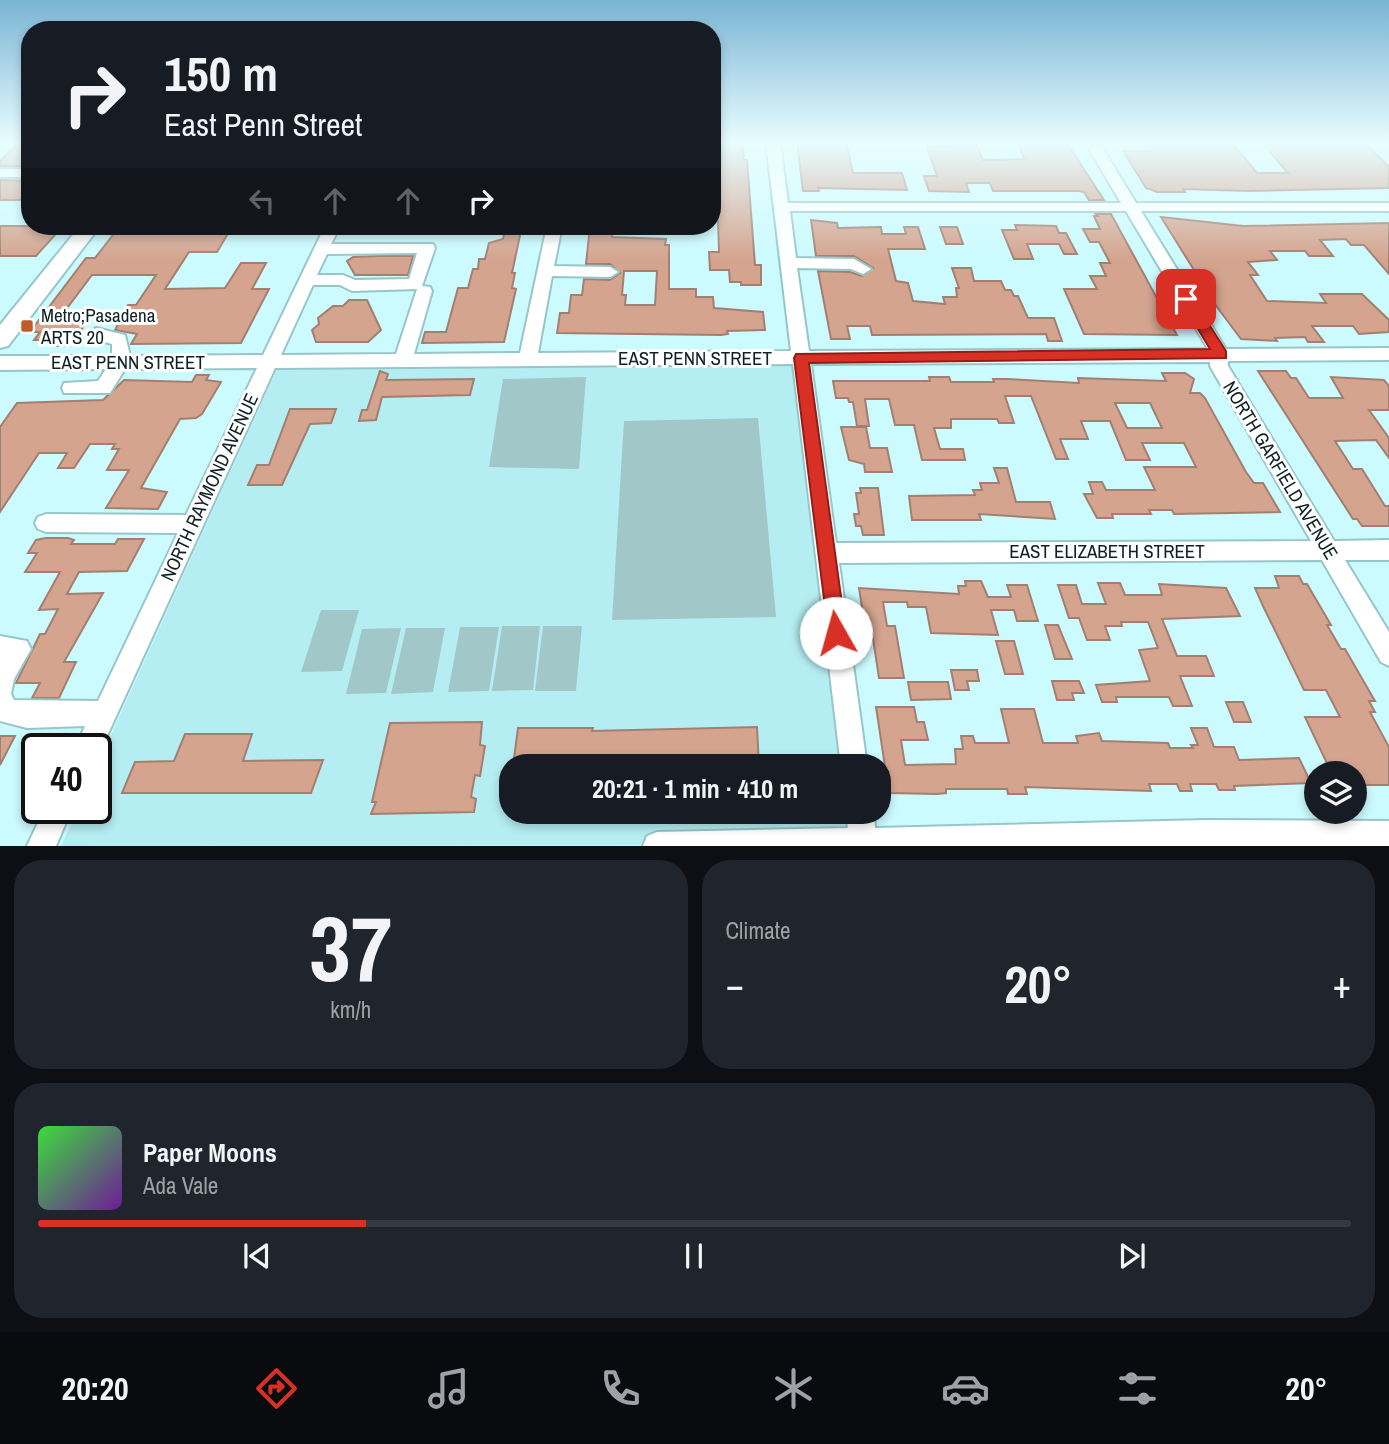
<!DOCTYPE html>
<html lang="en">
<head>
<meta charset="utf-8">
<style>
	body { margin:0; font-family:"Archivo Narrow",sans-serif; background:#20242c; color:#f1f3f6; height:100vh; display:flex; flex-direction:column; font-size:26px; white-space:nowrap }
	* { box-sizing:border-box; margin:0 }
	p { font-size:23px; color:#9ea1a6 }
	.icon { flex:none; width:38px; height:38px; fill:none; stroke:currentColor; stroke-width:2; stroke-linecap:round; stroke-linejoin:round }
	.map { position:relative; height:846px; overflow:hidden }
	.sheet { display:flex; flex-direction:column; gap:14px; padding:14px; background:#0d0f14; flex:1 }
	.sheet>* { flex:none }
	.guide { position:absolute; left:21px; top:21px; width:700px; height:214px; border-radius:28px; box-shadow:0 4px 10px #0003; background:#171b24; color:#f1f3f6; overflow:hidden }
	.buttons { position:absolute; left:1304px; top:761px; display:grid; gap:14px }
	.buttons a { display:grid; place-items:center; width:63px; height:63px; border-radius:50%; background:#171b24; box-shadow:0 4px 10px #0003; font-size:35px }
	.speed { position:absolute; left:21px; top:733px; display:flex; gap:14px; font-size:35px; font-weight:700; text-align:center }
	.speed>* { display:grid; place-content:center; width:91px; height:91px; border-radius:50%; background:#171b24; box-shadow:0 4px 10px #0003; line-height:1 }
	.speed .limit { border:4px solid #111; border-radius:10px; background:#fff; color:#111 }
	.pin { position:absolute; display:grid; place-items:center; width:60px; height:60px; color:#fff; margin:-30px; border-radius:14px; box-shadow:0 4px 10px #0006 }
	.me { position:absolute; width:77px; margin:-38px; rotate:353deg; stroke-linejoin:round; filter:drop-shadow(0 0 5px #0008) }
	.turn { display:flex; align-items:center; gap:24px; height:147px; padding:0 28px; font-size:32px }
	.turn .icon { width:91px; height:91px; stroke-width:2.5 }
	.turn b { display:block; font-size:49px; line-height:60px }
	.lanes { display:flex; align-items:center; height:66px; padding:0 28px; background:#0003; justify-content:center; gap:35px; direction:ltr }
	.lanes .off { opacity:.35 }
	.big { font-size:52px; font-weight:800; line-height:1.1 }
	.sheet .tile { flex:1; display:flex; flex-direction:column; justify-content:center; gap:10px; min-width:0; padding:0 24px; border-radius:28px; background:#20242c }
	.sheet .dial { align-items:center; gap:0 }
	.dial b { font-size:91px; line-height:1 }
	.song { display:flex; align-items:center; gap:21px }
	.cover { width:84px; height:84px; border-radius:10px; background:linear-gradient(135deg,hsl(120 70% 55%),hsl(280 70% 35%)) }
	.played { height:7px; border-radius:4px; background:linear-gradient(90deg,#d93025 25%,#363941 25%) }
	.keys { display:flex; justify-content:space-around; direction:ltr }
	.heat { display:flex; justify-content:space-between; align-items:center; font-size:38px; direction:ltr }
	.sheet .tiles { flex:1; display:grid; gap:14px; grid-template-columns:1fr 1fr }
	.tile:last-child { grid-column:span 2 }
	.trip { position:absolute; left:499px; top:754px; width:392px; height:70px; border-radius:28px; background:#171b24; box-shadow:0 4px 10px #0003; font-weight:800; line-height:70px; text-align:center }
	.tab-bar { display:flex; height:112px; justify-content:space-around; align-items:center; background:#090b0e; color:#9ea1a6 }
	.tab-bar .icon { width:49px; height:49px }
	.tab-bar .selected { color:#d93025 }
	.tab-bar b { font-size:32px; color:#f1f3f6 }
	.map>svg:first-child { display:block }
	.built { fill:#b5eef2 }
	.green { fill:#a2c7c9 }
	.building { fill:#d4a48f; stroke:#a27f70; stroke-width:2; fill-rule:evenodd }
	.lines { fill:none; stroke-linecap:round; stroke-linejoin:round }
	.minor-casing { stroke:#97c6c9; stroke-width:4 }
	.major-casing { stroke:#97c6c9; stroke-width:4 }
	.minor { fill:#fff; fill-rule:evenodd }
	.major { fill:#fff; fill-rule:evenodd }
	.route { fill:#d93025; stroke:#8d1f18; stroke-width:2 }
	.poi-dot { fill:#c15c29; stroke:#fefefe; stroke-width:2.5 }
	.labels { text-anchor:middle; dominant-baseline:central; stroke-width:6; stroke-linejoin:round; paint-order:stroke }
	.poi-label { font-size:19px; fill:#0f2223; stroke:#fefefe; text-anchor:start }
	.street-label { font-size:19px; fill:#0f2223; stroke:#fefefe }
</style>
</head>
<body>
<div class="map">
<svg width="1389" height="846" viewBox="0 0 1389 846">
	<rect width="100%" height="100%" fill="#cbfbff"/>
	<path class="built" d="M 796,365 L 842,766 L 511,766 L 511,812 L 847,812 L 851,845 L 61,846 L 78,809 L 96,808 L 96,768 L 277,369 Z"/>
	<path class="green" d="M 586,377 L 579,469 L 489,467 L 503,379 Z
		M 758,418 L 776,617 L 612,620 L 624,421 Z
		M 321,610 L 359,610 L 342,671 L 301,672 Z
		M 502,626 L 540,626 L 533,690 L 492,691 Z
		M 543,626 L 582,626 L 576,691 L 535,691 Z
		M 460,627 L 499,627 L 489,691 L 448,692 Z
		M 401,628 L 386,693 L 346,694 L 362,629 Z
		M 406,628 L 445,628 L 433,692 L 391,694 Z"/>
	<path class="building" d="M 742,142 L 744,160 L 747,160 L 755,265 L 761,265 L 761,285 L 741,285 L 741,282 L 730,282 L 729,270 L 710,270 L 709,252 L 719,252 L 718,221 L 712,221 L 712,204 L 719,204 L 718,159 L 722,159 L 721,143 Z
		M 797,142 L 846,142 L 853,173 L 902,173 L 907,190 L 818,188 L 819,191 L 803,191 Z
		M 948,142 L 975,142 L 983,160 L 1024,159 L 1019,144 L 1066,142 L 1104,200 L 1089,200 L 1084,192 L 1079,191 L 993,191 L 990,183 L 966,183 L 969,192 L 929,191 L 924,176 L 937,176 L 927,147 L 949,146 Z
		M 1143,142 L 1232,143 L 1257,173 L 1288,173 L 1265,146 L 1267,144 L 1364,142 L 1389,167 L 1389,188 L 1249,191 L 1183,189 L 1185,192 L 1157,192 L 1146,188 L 1123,151 L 1150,151 Z
		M 18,143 L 30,143 L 30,159 L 23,166 L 0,166 L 0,161 Z
		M 0,180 L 30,181 L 30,190 L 20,200 L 0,200 Z
		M 1096,214 L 1111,214 L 1177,335 L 1084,334 L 1064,289 L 1097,289 L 1090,276 L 1106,276 L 1100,263 L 1110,263 L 1099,242 L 1090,242 L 1083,229 L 1100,229 L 1094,216 L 1098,216 Z
		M 1161,217 L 1243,226 L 1389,223 L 1389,274 L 1364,245 L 1351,245 L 1346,239 L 1320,240 L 1333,256 L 1309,256 L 1305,251 L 1270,251 L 1277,260 L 1248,262 L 1258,275 L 1250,275 L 1267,301 L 1326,303 L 1320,294 L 1362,294 L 1389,320 L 1389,332 L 1359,334 L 1353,326 L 1312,326 L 1324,342 L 1308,342 L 1305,337 L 1275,338 L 1277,341 L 1241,339 L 1217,307 Z
		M 811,220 L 837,223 L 838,228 L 881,227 L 882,234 L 906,234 L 904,227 L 918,227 L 925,249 L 888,249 L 896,281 L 908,283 L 913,301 L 945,304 L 943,297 L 957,297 L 956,288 L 959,288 L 952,268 L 971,268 L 974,281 L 1001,281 L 1005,290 L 1011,290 L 1014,296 L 1018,296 L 1028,318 L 1054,318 L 1062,341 L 1048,341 L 1046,334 L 872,335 L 870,326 L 847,326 L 850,339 L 831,339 L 818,271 L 850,272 L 862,276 L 873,268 L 854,256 L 816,256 Z
		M 1015,225 L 1056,226 L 1059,233 L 1066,233 L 1077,254 L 1064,254 L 1059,244 L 1027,244 L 1033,259 L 1014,259 L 1002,230 L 1017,230 Z
		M 0,226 L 63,226 L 36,256 L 0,256 Z
		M 120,226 L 208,226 L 204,232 L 229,232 L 217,252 L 189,252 L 165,289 L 225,288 L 241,263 L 266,263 L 252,289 L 269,289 L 241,343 L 131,344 L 137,334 L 115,330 L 128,305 L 136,305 L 156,275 L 92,275 L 56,323 L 86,323 L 75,339 L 68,346 L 51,346 L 56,340 L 34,340 L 40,332 L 30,332 L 86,258 L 95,258 Z
		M 506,226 L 522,226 L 512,273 L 515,273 L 512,288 L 516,289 L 504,342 L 422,343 L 425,332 L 446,332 L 458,288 L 468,288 L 473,269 L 478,269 L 479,259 L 485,259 L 489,243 L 503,239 Z
		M 590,226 L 613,226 L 612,237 L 666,239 L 665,245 L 669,245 L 669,289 L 696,289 L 696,297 L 713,297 L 714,308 L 763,312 L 765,330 L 727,331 L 728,334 L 721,335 L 557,333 L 560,313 L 569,313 L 571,295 L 582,295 L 584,279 L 610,280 L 620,273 L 610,264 L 586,264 ZM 624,271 L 657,271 L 655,305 L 625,305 L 626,295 L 622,295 Z
		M 940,227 L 957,227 L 963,244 L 946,244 Z
		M 379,256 L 413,256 L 408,275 L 355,275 L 347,261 L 353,257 Z
		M 349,300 L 367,300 L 381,330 L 368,342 L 316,342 L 312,330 L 319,324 L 318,318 L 333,306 L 343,306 Z
		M 380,371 L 388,374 L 386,380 L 474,379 L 470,395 L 382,397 L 376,420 L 359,421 L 362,410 L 367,410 Z
		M 1258,371 L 1286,371 L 1291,378 L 1296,378 L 1309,398 L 1343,398 L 1331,377 L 1384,380 L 1389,386 L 1389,410 L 1369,410 L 1389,438 L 1389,458 L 1376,440 L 1335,441 L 1353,469 L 1362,469 L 1385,506 L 1389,506 L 1389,526 L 1362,526 L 1357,519 L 1353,519 Z
		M 1162,373 L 1185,373 L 1194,379 L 1190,393 L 1200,393 L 1205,398 L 1246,472 L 1254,483 L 1263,483 L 1280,512 L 1174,514 L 1172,510 L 1149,510 L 1151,514 L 1112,514 L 1113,518 L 1097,518 L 1084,494 L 1093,494 L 1089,482 L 1102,482 L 1106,490 L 1155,490 L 1144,467 L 1196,467 L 1184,443 L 1142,443 L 1150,460 L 1126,460 L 1110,421 L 1081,421 L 1088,439 L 1060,439 L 1068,459 L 1056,459 L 1031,396 L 1005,396 L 1014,423 L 999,423 L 997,419 L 951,419 L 951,428 L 934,428 L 940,449 L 963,449 L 965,460 L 922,460 L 914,425 L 895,425 L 889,399 L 865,399 L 869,426 L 857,426 L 853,402 L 849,402 L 848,398 L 836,398 L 833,381 L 930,381 L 929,377 L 949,377 L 951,382 L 994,382 L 993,379 L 1007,379 L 1079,383 L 1078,378 L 1166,381 ZM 1115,403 L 1150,403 L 1162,428 L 1127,428 Z
		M 196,375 L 209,375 L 206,380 L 221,382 L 202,414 L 196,418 L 180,419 L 141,488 L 167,492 L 158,509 L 106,508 L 129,470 L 107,470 L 119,449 L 112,449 L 115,444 L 90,444 L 74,468 L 58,468 L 67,453 L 39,453 L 0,512 L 0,427 L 17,403 L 103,400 L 124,380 L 192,382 Z
		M 290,409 L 336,409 L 331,423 L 310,424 L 282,485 L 248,485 L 257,465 L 269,465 Z
		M 841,427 L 866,427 L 870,448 L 887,448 L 892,472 L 865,472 L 864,464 L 849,460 Z
		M 994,468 L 1007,468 L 1016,502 L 1050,502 L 1055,519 L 979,514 L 981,520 L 912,520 L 909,496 L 975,495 L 973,490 L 982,490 L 980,483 L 999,483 Z
		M 860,488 L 878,488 L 884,535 L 863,535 L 861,526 L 856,526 L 854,514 L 859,514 L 856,493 L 861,493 Z
		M 46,538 L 68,538 L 74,540 L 71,544 L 115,544 L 118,539 L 144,539 L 127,571 L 79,572 L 67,594 L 103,593 L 64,662 L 76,662 L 59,698 L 32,698 L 40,683 L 16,683 L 40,634 L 45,634 L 58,609 L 39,610 L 60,572 L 25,572 L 37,553 L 28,553 L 36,540 Z
		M 1275,576 L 1299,576 L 1303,584 L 1307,584 L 1331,625 L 1327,625 L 1341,649 L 1345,649 L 1375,701 L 1369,701 L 1375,712 L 1370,712 L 1389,747 L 1389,785 L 1354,785 L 1354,774 L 1332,774 L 1305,717 L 1340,717 L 1326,690 L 1304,690 L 1263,606 L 1255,588 L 1279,588 Z
		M 965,581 L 981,581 L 988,597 L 1011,597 L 1007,585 L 1027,585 L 1038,621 L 1017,621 L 1014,610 L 991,610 L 998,635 L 931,633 L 926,607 L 908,607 L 907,602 L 883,602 L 887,626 L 895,626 L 904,678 L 879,678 L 870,619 L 864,620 L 859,588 L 959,594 L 958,586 L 966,586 Z
		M 1098,583 L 1120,583 L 1125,595 L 1162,595 L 1159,584 L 1226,588 L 1240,616 L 1162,619 L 1177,656 L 1206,656 L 1214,676 L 1180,676 L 1192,706 L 1173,706 L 1169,697 L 1116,697 L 1117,702 L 1102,702 L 1096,685 L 1150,681 L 1139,650 L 1158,648 L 1148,622 L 1121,622 L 1122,626 L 1105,626 L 1110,640 L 1087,640 L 1079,618 L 1069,618 L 1058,585 L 1076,585 L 1082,604 L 1106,604 Z
		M 1045,625 L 1058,625 L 1072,659 L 1055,659 Z
		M 996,641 L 1014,641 L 1023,674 L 1005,674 Z
		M 951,670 L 977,670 L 979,681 L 967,681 L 969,690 L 955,690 Z
		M 1052,681 L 1079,681 L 1084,693 L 1072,693 L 1074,700 L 1057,700 Z
		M 908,682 L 948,682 L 951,699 L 911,700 Z
		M 1226,702 L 1243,702 L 1251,722 L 1234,722 Z
		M 876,707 L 914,707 L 917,722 L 924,722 L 928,740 L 901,740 L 905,765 L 956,764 L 955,749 L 963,749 L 961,736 L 973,736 L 975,743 L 1009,743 L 1001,709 L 1034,709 L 1043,743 L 1078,743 L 1076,736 L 1099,733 L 1102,741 L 1168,743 L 1170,748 L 1193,748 L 1191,745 L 1198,745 L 1191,728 L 1207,728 L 1214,747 L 1234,747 L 1239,760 L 1299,758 L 1311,783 L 1234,786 L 1235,790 L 1219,790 L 1216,784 L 1190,784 L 1192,791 L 1180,791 L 1177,784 L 1149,784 L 1151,791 L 1025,787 L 1027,794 L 1008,794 L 1007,789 L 946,789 L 946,793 L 937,794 L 889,793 Z
		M 482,722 L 480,745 L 485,746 L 480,776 L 475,775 L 471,797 L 476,799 L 474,812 L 371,814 L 376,802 L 372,802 L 390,723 Z
		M 757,727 L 759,766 L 513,766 L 518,728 L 593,728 L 592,731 Z
		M 185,734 L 252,734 L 243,761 L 323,760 L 311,793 L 122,793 L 135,762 L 174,761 Z
		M 0,736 L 15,736 L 0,765 Z"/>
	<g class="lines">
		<defs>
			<path id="minor" d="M 766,142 L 780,142 L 788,203 L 1121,203 L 1085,142 L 1099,142 L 1136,203 L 1389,203 L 1389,211 L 1141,211 L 1226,349 L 1389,348 L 1389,360 L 1228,361 L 1228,366 L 1334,541 L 1389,540 L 1389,560 L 1345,560 L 1389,632 L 1389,666 L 1381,662 L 1322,560 L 839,563 L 867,766 L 841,766 L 793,364 L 275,368 L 97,758 L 96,749 L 75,749 L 85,726 L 27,728 L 0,721 L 0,636 L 27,641 L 31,649 L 14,679 L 11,694 L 14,700 L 98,701 L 178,533 L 46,532 L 38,529 L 35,523 L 38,517 L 46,514 L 186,515 L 257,368 L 125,369 L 110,393 L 64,393 L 62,388 L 64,383 L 98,381 L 106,369 L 0,370 L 0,356 L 112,356 L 112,344 L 90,338 L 87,334 L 96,328 L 125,335 L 130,356 L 263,355 L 325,226 L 340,226 L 331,244 L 433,244 L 435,248 L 422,286 L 430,287 L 432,291 L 414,354 L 520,353 L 547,226 L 562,226 L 554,266 L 610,267 L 618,272 L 610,277 L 552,276 L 538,353 L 791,351 ZM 790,211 L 1126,211 L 1208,349 L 809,351 L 797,268 L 851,269 L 863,274 L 871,269 L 854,259 L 796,258 ZM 417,253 L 409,279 L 355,280 L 343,275 L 317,275 L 327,254 ZM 313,285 L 340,285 L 352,291 L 417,289 L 396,354 L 281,355 ZM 1210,362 L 1210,366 L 1311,541 L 836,543 L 811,364 Z
				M 0,169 L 30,169 L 30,177 L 0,177 Z
				M 45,808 L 72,808 L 56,846 L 27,846 Z
				M 846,812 L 874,812 L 875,828 L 1206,820 L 1389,821 L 1389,846 L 643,846 L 647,836 L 657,832 L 848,828 Z"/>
			<path id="major" d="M 80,226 L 100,226 L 8,346 L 0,348 L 0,325 Z"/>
		</defs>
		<use href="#minor" class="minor-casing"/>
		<use href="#major" class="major-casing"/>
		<use href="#minor" class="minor"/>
		<use href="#major" class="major"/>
	</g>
	<linearGradient id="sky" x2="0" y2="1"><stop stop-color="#7ab4d4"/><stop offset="0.55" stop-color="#e8fdff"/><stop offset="1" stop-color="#e8fdff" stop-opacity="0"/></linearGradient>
	<rect width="1389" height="260" fill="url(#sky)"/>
	<path class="route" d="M 1186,294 L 1191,296 L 1226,351 L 1226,358 L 809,363 L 846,633 L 843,639 L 836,642 L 829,639 L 794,358 L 796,354 L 1210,349 L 1180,299 Z"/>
	<rect class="poi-dot" x="20" y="319" width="14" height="14" rx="3.5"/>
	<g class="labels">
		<g class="poi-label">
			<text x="41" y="315">Metro;Pasadena<tspan x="41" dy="22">ARTS 20</tspan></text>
		</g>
		<g class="street-label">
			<text x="695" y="358">EAST PENN STREET</text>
			<text x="128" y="362">EAST PENN STREET</text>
			<text transform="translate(1281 470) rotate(59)">NORTH GARFIELD AVENUE</text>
			<text transform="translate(209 487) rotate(-65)">NORTH RAYMOND AVENUE</text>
			<text x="1107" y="551">EAST ELIZABETH STREET</text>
		</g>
	</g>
</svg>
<div class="buttons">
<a><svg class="icon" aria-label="layers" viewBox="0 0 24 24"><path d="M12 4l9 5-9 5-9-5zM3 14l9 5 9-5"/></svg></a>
</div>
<div class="speed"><div class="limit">40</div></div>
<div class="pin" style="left:1186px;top:299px;background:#d93025"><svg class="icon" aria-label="arrive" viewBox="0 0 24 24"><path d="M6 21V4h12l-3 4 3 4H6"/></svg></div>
<svg class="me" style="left:836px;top:633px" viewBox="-20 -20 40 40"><circle r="19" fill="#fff"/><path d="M0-13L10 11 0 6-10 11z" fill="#d93025"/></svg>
<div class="trip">20:21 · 1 min · 410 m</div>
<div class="guide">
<div class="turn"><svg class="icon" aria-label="right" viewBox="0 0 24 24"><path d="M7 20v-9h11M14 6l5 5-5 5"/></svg><div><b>150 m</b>East Penn Street</div></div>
<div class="lanes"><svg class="icon off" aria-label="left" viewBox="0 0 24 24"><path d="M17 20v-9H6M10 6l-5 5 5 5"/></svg><svg class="icon off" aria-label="ahead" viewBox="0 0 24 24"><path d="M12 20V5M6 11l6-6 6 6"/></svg><svg class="icon off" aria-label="ahead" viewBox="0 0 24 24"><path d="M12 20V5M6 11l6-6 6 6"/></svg><svg class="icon" aria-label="right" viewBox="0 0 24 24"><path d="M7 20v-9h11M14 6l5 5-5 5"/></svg></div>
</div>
</div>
<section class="sheet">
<div class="tiles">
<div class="tile dial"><b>37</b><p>km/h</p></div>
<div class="tile"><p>Climate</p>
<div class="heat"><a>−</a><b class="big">20°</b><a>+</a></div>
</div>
<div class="tile">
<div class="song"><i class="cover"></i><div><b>Paper Moons</b><p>Ada Vale</p></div></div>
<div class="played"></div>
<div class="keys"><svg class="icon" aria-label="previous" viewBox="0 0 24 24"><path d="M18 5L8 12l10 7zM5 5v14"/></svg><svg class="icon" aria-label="pause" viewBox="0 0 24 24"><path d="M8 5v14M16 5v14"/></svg><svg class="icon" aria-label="next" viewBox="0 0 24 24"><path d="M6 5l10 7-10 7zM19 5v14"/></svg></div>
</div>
</div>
</section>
<nav class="tab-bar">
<b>20:20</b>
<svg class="icon selected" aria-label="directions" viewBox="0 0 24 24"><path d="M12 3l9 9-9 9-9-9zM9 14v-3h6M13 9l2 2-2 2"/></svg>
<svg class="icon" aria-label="music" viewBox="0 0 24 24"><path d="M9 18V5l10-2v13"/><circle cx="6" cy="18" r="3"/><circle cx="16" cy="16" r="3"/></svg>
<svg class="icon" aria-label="phone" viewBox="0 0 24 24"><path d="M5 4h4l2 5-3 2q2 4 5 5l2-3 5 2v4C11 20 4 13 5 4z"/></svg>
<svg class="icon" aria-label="climate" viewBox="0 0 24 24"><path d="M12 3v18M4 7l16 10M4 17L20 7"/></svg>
<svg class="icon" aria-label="car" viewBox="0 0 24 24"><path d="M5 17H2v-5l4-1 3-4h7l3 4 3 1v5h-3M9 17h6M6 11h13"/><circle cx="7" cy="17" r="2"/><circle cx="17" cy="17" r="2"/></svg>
<svg class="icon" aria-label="filters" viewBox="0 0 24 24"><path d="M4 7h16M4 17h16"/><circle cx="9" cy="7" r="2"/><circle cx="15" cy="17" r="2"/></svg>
<b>20°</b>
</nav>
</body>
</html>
